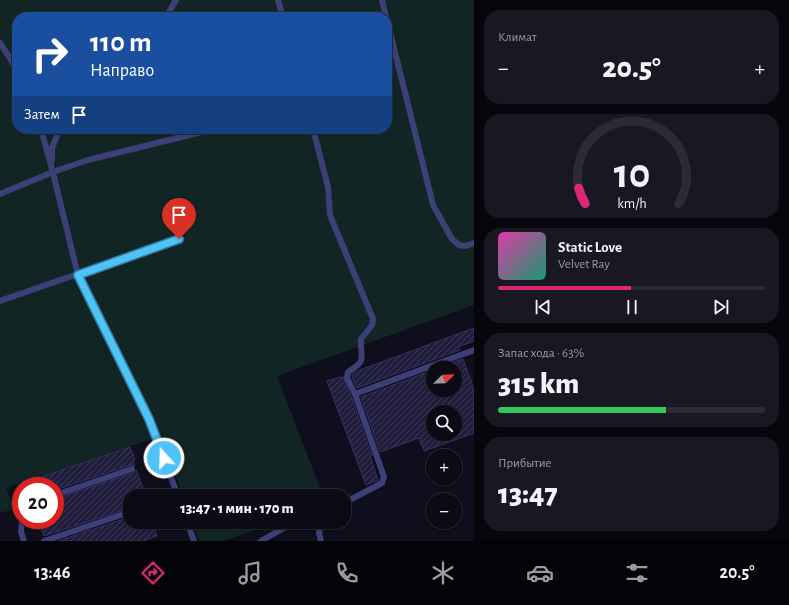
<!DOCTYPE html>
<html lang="ru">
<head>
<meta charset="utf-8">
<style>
	body { margin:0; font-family:"Alegreya Sans",sans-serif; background:#191822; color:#f1f3f6; height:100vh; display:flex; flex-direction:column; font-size:15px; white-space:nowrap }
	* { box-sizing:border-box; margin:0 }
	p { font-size:13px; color:#9a9aa0 }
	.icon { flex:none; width:22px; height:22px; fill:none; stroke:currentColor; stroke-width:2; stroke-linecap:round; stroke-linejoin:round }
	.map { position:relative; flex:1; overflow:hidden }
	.details { display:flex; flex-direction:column; gap:10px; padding:10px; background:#06060c; width:315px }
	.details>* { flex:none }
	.top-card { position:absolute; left:12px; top:12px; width:380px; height:122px; border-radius:16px; box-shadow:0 1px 3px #0004,0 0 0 1px #2b2b34; background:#1a4fa0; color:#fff; overflow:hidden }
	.needle { width:26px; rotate:67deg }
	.fabs { position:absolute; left:426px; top:361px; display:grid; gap:8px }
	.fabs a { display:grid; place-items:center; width:36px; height:36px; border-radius:50%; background:#0b0a15; box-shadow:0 1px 3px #0004,0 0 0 1px #2b2b34; font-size:20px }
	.speed { position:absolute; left:12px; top:477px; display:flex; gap:8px; font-size:20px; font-weight:700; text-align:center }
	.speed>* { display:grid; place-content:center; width:52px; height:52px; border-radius:50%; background:#0b0a15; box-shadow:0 1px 3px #0004,0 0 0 1px #2b2b34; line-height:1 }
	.speed .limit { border:6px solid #d22; background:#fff; color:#111 }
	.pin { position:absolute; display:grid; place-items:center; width:34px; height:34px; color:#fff; margin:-41px -17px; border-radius:50% 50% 50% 0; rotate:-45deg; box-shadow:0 0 4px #0007 }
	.pin .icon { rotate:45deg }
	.me { position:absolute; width:44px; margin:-22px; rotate:340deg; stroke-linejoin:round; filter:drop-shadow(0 0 3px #0008) }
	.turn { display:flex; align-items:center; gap:14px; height:84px; padding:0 12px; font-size:18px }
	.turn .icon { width:52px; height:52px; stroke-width:2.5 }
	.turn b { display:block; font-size:28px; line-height:34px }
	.then { display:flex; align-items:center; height:38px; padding:0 12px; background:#0003; gap:8px; font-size:15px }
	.big { font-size:30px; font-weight:800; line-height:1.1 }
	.details .card { flex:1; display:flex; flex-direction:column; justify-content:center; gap:6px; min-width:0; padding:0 14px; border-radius:16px; background:#191822 }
	.details .dial { align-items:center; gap:0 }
	.dial svg { height:104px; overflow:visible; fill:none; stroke:#2b2b34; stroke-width:7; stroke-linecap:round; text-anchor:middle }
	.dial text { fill:#f1f3f6; stroke:none }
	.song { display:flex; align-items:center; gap:12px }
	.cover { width:48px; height:48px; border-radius:6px; background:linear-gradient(135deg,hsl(320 70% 55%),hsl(160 70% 35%)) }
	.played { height:4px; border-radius:2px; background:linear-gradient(90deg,#db2777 50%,#2b2b34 50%) }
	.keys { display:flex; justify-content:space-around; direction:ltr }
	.heat { display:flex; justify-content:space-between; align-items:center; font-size:22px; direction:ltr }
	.charge { height:6px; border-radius:3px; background:linear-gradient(90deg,#34c759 63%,#2b2b34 0) }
	.trip { position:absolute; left:123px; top:489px; width:228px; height:40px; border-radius:16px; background:#0b0a15; box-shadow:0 1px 3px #0004,0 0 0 1px #2b2b34; font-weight:800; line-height:40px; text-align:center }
	.dock { display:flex; height:64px; justify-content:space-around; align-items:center; background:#040408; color:#9a9aa0 }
	.dock .icon { width:28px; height:28px }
	.dock .on { color:#db2777 }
	.dock b { font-size:18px; color:#f1f3f6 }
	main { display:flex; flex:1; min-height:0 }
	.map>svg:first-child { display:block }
	.garden { fill:#112624; fill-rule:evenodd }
	.building { fill:url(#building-hatch); stroke:#373065; fill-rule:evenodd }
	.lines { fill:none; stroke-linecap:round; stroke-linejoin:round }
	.service { stroke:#3d3f77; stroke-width:6 }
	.route-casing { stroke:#337fa1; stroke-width:10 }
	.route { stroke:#4fc3f7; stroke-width:7 }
</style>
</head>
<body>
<main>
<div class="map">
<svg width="474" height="541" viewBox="0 0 474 541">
	<defs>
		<pattern id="building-hatch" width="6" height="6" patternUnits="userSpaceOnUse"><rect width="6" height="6" fill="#201c3c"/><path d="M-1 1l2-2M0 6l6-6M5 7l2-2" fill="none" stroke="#3f3c59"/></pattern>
	</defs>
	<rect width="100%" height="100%" fill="#0f0e1c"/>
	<path class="garden" d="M 0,0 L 474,0 L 474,305 L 277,376 L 323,496 L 183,496 L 161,436 L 6,488 L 14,509 L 0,513 ZM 17,17 L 387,17 L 387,129 L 17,129 Z
		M 192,522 L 277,522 L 223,541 L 199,541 Z"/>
	<path class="building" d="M 474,328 L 474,341 L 458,347 L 460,350 L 357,388 L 352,377 L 352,375 L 357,371 Z
		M 463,359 L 474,389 L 474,433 L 424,451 L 419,438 L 380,452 L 361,397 L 425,373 L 431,390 L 455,390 L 455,368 L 438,368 ZM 433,412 L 455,412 L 455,434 L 433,434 Z
		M 340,377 L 343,377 L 351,396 L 372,456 L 370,456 L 378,480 L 366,485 L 327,381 Z
		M 130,447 L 135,460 L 133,461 L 135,466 L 131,465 L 55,490 L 55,486 L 20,486 L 20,484 Z
		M 136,470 L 146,496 L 130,496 L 130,508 L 44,536 L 38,520 L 55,520 L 55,499 L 133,473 Z
		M 130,517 L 130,522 L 152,522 L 157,536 L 143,541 L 58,541 Z"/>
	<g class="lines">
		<path class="service" d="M 278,0 L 283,17
			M 382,0 L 386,17
			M 166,17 L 176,0
			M 387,20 L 433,205 L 452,239 L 459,245 L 465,246 L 474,243
			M 0,43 L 10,58 L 17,73
			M 41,129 L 51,165 L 78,275 L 149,419 L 178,496
			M 313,129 L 328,187 L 330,215 L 373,319 L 372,325 L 361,339 C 360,358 368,360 348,372 L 347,378 L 355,394
			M 52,160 L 52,148 L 60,129
			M 0,194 L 53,172 L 88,160 L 210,130
			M 0,301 L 179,239
			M 55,495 L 132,469
			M 344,503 L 382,483 L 384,477 L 355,394 L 474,350
			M 22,520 L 21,532 L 24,541
			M 187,522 L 194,541
			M 44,541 L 130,512
			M 261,541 L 294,522
			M 321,541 L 319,533 L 321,522"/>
	</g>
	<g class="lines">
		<defs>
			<path id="route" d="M 164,458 L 149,419 L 78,275 L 179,239"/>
		</defs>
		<use href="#route" class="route-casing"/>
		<use href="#route" class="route"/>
	</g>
</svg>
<div class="fabs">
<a><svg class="needle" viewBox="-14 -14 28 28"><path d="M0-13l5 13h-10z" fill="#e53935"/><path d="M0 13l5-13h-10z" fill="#9a9aa0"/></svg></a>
<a><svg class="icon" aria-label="search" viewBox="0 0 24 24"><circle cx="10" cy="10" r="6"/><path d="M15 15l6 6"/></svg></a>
<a>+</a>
<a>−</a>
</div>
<div class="speed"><div class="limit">20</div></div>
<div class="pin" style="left:179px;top:239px;background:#d93025"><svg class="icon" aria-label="arrive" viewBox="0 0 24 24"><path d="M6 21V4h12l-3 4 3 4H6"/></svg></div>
<svg class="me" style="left:164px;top:458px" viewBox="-20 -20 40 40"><circle r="17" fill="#4fc3f7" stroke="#fff" stroke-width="3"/><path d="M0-11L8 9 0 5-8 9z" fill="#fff"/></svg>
<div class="trip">13:47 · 1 мин · 170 m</div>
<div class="top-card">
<div class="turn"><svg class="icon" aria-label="right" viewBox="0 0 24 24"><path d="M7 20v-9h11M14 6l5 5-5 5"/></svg><div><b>110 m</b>Направо</div></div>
<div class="then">Затем<svg class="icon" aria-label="arrive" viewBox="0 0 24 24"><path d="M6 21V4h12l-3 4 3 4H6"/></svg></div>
</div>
</div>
<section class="details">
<div class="card"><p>Климат</p>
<div class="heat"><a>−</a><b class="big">20.5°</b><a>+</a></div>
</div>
<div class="card dial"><svg viewBox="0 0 100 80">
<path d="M14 69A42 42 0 1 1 86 69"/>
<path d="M14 69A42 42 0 0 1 9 57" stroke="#db2777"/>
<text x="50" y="56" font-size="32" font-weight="700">10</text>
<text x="50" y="72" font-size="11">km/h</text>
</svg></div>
<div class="card">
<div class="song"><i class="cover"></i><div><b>Static Love</b><p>Velvet Ray</p></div></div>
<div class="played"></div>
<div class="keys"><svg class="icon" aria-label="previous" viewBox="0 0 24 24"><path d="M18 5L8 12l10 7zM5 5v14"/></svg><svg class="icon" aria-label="pause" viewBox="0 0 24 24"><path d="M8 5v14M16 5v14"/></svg><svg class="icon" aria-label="next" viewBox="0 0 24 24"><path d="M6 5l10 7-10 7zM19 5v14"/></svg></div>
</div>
<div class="card"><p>Запас хода · 63%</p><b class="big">315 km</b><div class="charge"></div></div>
<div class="card"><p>Прибытие</p><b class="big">13:47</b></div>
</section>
</main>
<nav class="dock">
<b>13:46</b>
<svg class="icon on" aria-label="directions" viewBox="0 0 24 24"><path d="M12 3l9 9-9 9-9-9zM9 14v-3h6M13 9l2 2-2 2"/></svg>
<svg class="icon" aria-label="music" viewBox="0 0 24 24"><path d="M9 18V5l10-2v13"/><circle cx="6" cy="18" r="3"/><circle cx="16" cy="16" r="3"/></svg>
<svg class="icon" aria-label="phone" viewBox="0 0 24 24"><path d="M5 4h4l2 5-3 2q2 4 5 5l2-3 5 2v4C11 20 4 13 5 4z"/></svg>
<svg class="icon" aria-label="climate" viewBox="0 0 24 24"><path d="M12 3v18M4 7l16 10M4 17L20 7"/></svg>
<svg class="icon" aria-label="car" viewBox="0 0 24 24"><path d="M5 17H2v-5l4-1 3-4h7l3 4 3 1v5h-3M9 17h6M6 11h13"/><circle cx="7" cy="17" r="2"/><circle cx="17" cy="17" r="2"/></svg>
<svg class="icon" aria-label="filters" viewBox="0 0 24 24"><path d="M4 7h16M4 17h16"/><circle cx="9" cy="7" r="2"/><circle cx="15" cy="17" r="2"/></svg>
<b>20.5°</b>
</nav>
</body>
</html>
